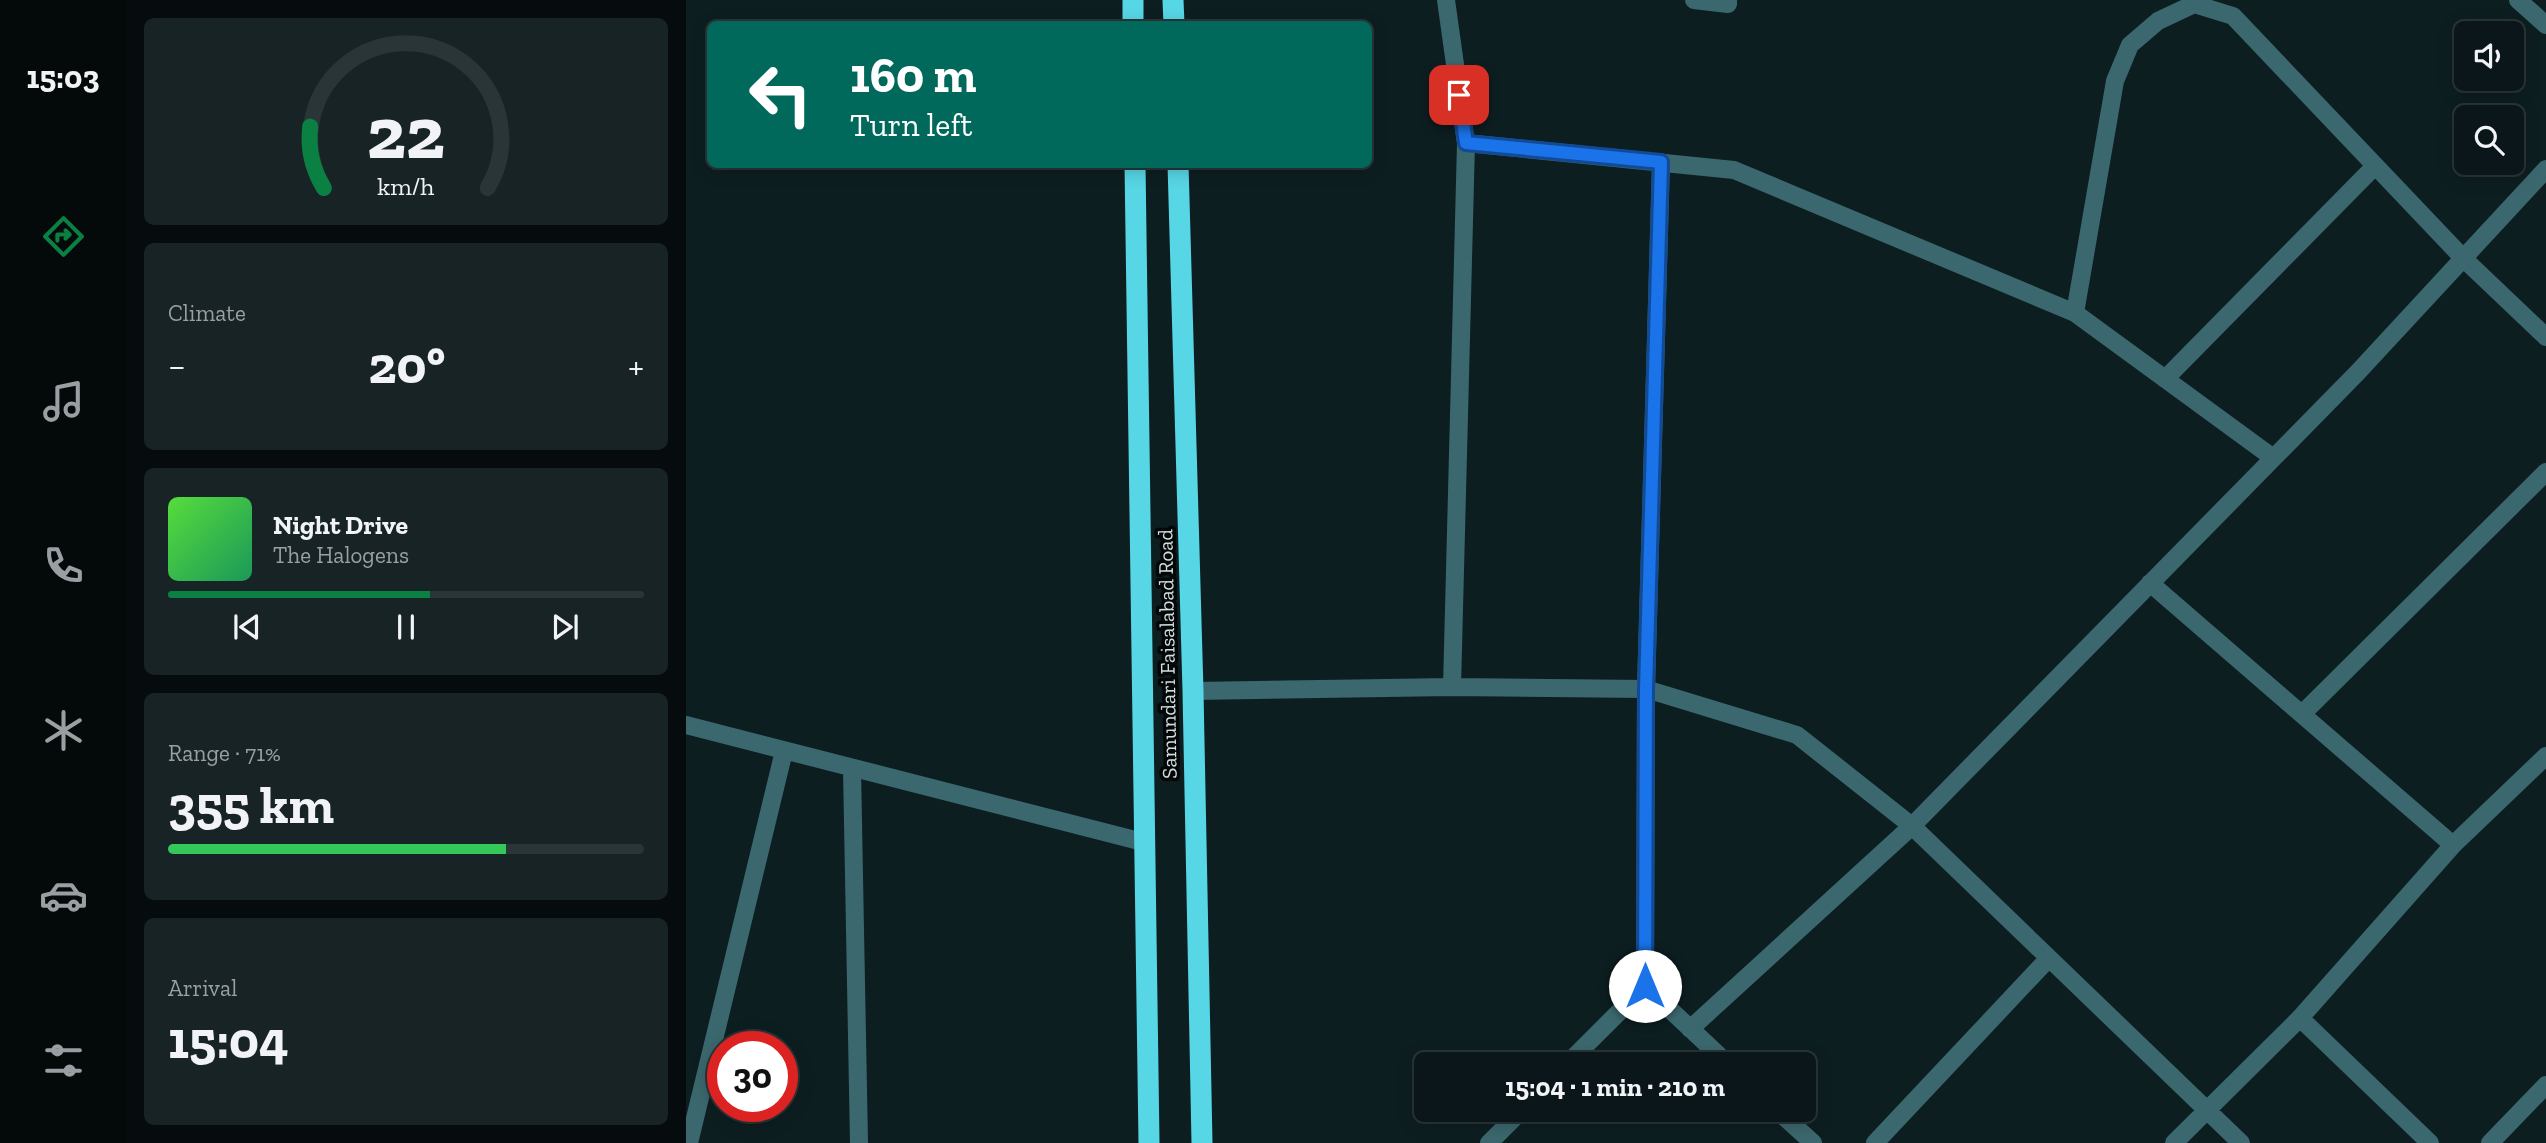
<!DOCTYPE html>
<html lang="en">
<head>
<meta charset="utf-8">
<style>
	body { margin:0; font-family:"Zilla Slab",serif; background:#182326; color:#f1f3f6; height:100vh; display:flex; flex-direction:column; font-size:26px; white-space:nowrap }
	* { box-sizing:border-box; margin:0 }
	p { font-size:23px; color:#999fa2 }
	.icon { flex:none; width:38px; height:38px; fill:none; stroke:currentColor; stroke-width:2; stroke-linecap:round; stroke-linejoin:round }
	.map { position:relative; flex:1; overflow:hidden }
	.details { display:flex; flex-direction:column; gap:18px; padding:18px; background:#060c0e; width:560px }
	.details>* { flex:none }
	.banner { position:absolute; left:21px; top:21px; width:665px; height:147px; border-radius:10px; box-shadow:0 4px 18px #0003,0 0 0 2px #2a3538; background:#00695c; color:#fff; overflow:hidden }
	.controls { position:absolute; left:1768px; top:21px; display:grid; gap:14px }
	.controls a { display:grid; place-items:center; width:70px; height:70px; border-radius:10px; background:#0a1619; box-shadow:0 4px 18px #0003,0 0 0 2px #2a3538; font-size:35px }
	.speed { position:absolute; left:21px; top:1031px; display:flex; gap:14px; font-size:35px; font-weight:700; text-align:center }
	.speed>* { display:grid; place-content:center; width:91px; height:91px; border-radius:50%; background:#0a1619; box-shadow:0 4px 18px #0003,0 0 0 2px #2a3538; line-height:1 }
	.speed .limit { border:10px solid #d22; background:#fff; color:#111 }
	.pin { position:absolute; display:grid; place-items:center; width:60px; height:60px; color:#fff; margin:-30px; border-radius:14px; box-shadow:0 4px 10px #0006 }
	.me { position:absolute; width:77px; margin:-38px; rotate:0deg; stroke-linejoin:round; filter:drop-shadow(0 0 5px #0008) }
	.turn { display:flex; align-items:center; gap:24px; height:147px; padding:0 28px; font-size:32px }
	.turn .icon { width:91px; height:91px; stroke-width:2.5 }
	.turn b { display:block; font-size:49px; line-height:60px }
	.big { font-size:52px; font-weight:700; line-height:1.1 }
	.details .widget { flex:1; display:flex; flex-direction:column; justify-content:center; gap:10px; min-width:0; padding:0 24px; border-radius:10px; background:#182326 }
	.details .dial { align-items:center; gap:0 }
	.dial svg { height:182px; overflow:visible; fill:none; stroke:#2a3538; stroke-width:7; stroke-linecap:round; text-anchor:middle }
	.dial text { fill:#f1f3f6; stroke:none }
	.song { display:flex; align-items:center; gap:21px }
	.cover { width:84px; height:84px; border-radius:10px; background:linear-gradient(135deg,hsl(110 70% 55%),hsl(150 70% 35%)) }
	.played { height:7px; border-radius:4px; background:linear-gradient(90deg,#0b8043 55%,#2a3538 55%) }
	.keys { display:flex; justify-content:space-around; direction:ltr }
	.heat { display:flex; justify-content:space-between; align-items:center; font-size:38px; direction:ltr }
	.charge { height:10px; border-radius:5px; background:linear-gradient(90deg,#34c759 71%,#2a3538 0) }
	.trip { position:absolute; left:728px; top:1052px; width:402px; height:70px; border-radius:10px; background:#0a1619; box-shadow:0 4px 18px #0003,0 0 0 2px #2a3538; font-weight:700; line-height:70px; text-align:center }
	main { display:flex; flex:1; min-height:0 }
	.tab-bar { display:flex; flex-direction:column; width:126px; justify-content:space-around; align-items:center; background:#04090a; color:#999fa2 }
	.tab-bar .icon { width:49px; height:49px }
	.tab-bar .current { color:#0b8043 }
	.tab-bar b { font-size:32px; color:#f1f3f6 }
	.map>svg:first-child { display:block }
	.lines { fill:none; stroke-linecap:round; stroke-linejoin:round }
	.minor { stroke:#3b686e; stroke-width:18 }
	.highway { stroke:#57d6e5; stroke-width:21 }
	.route-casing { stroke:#114b97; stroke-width:18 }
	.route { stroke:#1a73e8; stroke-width:12 }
	.labels { text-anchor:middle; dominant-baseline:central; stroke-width:7; stroke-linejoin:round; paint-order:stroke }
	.street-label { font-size:21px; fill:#d2ddde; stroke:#030708 }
</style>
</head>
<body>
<main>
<nav class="tab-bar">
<b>15:03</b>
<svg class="icon current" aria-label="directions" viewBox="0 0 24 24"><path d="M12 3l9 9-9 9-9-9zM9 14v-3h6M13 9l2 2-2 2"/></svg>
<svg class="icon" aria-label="music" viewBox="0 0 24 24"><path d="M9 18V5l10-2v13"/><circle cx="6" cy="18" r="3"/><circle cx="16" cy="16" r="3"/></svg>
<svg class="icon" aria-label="phone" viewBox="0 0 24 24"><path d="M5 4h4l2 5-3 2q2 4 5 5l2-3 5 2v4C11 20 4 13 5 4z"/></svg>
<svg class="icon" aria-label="climate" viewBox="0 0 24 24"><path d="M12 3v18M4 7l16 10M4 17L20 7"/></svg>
<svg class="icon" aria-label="car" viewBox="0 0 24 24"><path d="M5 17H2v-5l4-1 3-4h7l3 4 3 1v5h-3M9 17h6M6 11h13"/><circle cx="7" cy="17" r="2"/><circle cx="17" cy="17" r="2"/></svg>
<svg class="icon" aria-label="filters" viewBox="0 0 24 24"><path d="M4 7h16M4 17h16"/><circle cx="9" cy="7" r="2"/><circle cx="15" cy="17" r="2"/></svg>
</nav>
<section class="details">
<div class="widget dial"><svg viewBox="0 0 100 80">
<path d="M14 69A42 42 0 1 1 86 69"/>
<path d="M14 69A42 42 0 0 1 8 42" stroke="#0b8043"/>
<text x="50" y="56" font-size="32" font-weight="700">22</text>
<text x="50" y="72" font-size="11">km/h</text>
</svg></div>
<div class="widget"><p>Climate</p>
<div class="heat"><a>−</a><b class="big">20°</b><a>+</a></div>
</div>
<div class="widget">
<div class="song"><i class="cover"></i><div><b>Night Drive</b><p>The Halogens</p></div></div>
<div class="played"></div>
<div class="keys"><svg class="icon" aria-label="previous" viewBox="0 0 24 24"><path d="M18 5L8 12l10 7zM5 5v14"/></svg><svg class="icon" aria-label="pause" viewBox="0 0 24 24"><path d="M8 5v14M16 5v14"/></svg><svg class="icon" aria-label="next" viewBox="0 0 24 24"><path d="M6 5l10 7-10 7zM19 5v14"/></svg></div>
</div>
<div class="widget"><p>Range · 71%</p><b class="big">355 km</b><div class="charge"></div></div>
<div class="widget"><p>Arrival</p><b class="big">15:04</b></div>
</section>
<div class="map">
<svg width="1860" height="1143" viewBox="0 0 1860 1143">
	<rect width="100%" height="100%" fill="#0d1e21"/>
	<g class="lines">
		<path class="minor" d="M 760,0 L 780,143 L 766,687
			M 1008,0 L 1042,4 L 1042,0
			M 1832,0 L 1860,25
			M 780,143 L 1048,170 L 1389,313 L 1586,457
			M 1389,313 L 1429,81 L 1444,45 L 1472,21 L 1508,4 L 1547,16 L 1778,259 L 1860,337
			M 1479,379 L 1689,166
			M 1464,583 L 1767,845
			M 507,691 L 766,687 L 960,689 L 1111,735 L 1226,826 L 1555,1143
			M 1616,714 L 1860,472
			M 0,725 L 457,842
			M 166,769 L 173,1143
			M 959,986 L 1042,1064
			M 1614,1018 L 1744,1143
			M 1004,1029 L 1226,826 L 1672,372 L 1860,169
			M 881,1064 L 959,986 L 960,689 L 975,162
			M 1091,1110 L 1127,1143
			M 3,1143 L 98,751
			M 803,1143 L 836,1110
			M 1189,1143 L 1363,958
			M 1488,1143 L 1614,1018 L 1767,845 L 1860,756
			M 1804,1143 L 1860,1085"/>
		<path class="highway" d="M 447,0 L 447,24
			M 487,0 L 488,24
			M 449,164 L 463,1143
			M 492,164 L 507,691 L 516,1143"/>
	</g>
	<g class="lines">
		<defs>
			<path id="route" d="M 773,95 L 780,143 L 975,162 L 960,689 L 959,986"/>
		</defs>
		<use href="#route" class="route-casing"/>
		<use href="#route" class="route"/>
	</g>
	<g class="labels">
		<g class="street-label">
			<text transform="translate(481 654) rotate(-91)">Samundari Faisalabad Road</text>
		</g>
	</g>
</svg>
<div class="controls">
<a><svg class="icon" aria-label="sound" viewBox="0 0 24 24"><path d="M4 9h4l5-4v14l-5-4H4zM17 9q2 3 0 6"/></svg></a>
<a><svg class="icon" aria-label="search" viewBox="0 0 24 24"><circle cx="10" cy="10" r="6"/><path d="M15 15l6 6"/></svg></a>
</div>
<div class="speed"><div class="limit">30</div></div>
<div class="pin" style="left:773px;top:95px;background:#d93025"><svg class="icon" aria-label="arrive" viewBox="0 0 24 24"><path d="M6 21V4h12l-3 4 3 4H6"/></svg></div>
<svg class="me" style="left:959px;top:986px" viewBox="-20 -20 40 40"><circle r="19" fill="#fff"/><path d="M0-13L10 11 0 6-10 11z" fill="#1a73e8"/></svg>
<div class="trip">15:04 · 1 min · 210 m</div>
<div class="banner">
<div class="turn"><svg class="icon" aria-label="left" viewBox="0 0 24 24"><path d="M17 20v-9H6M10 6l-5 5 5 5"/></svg><div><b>160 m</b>Turn left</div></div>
</div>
</div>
</main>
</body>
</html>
